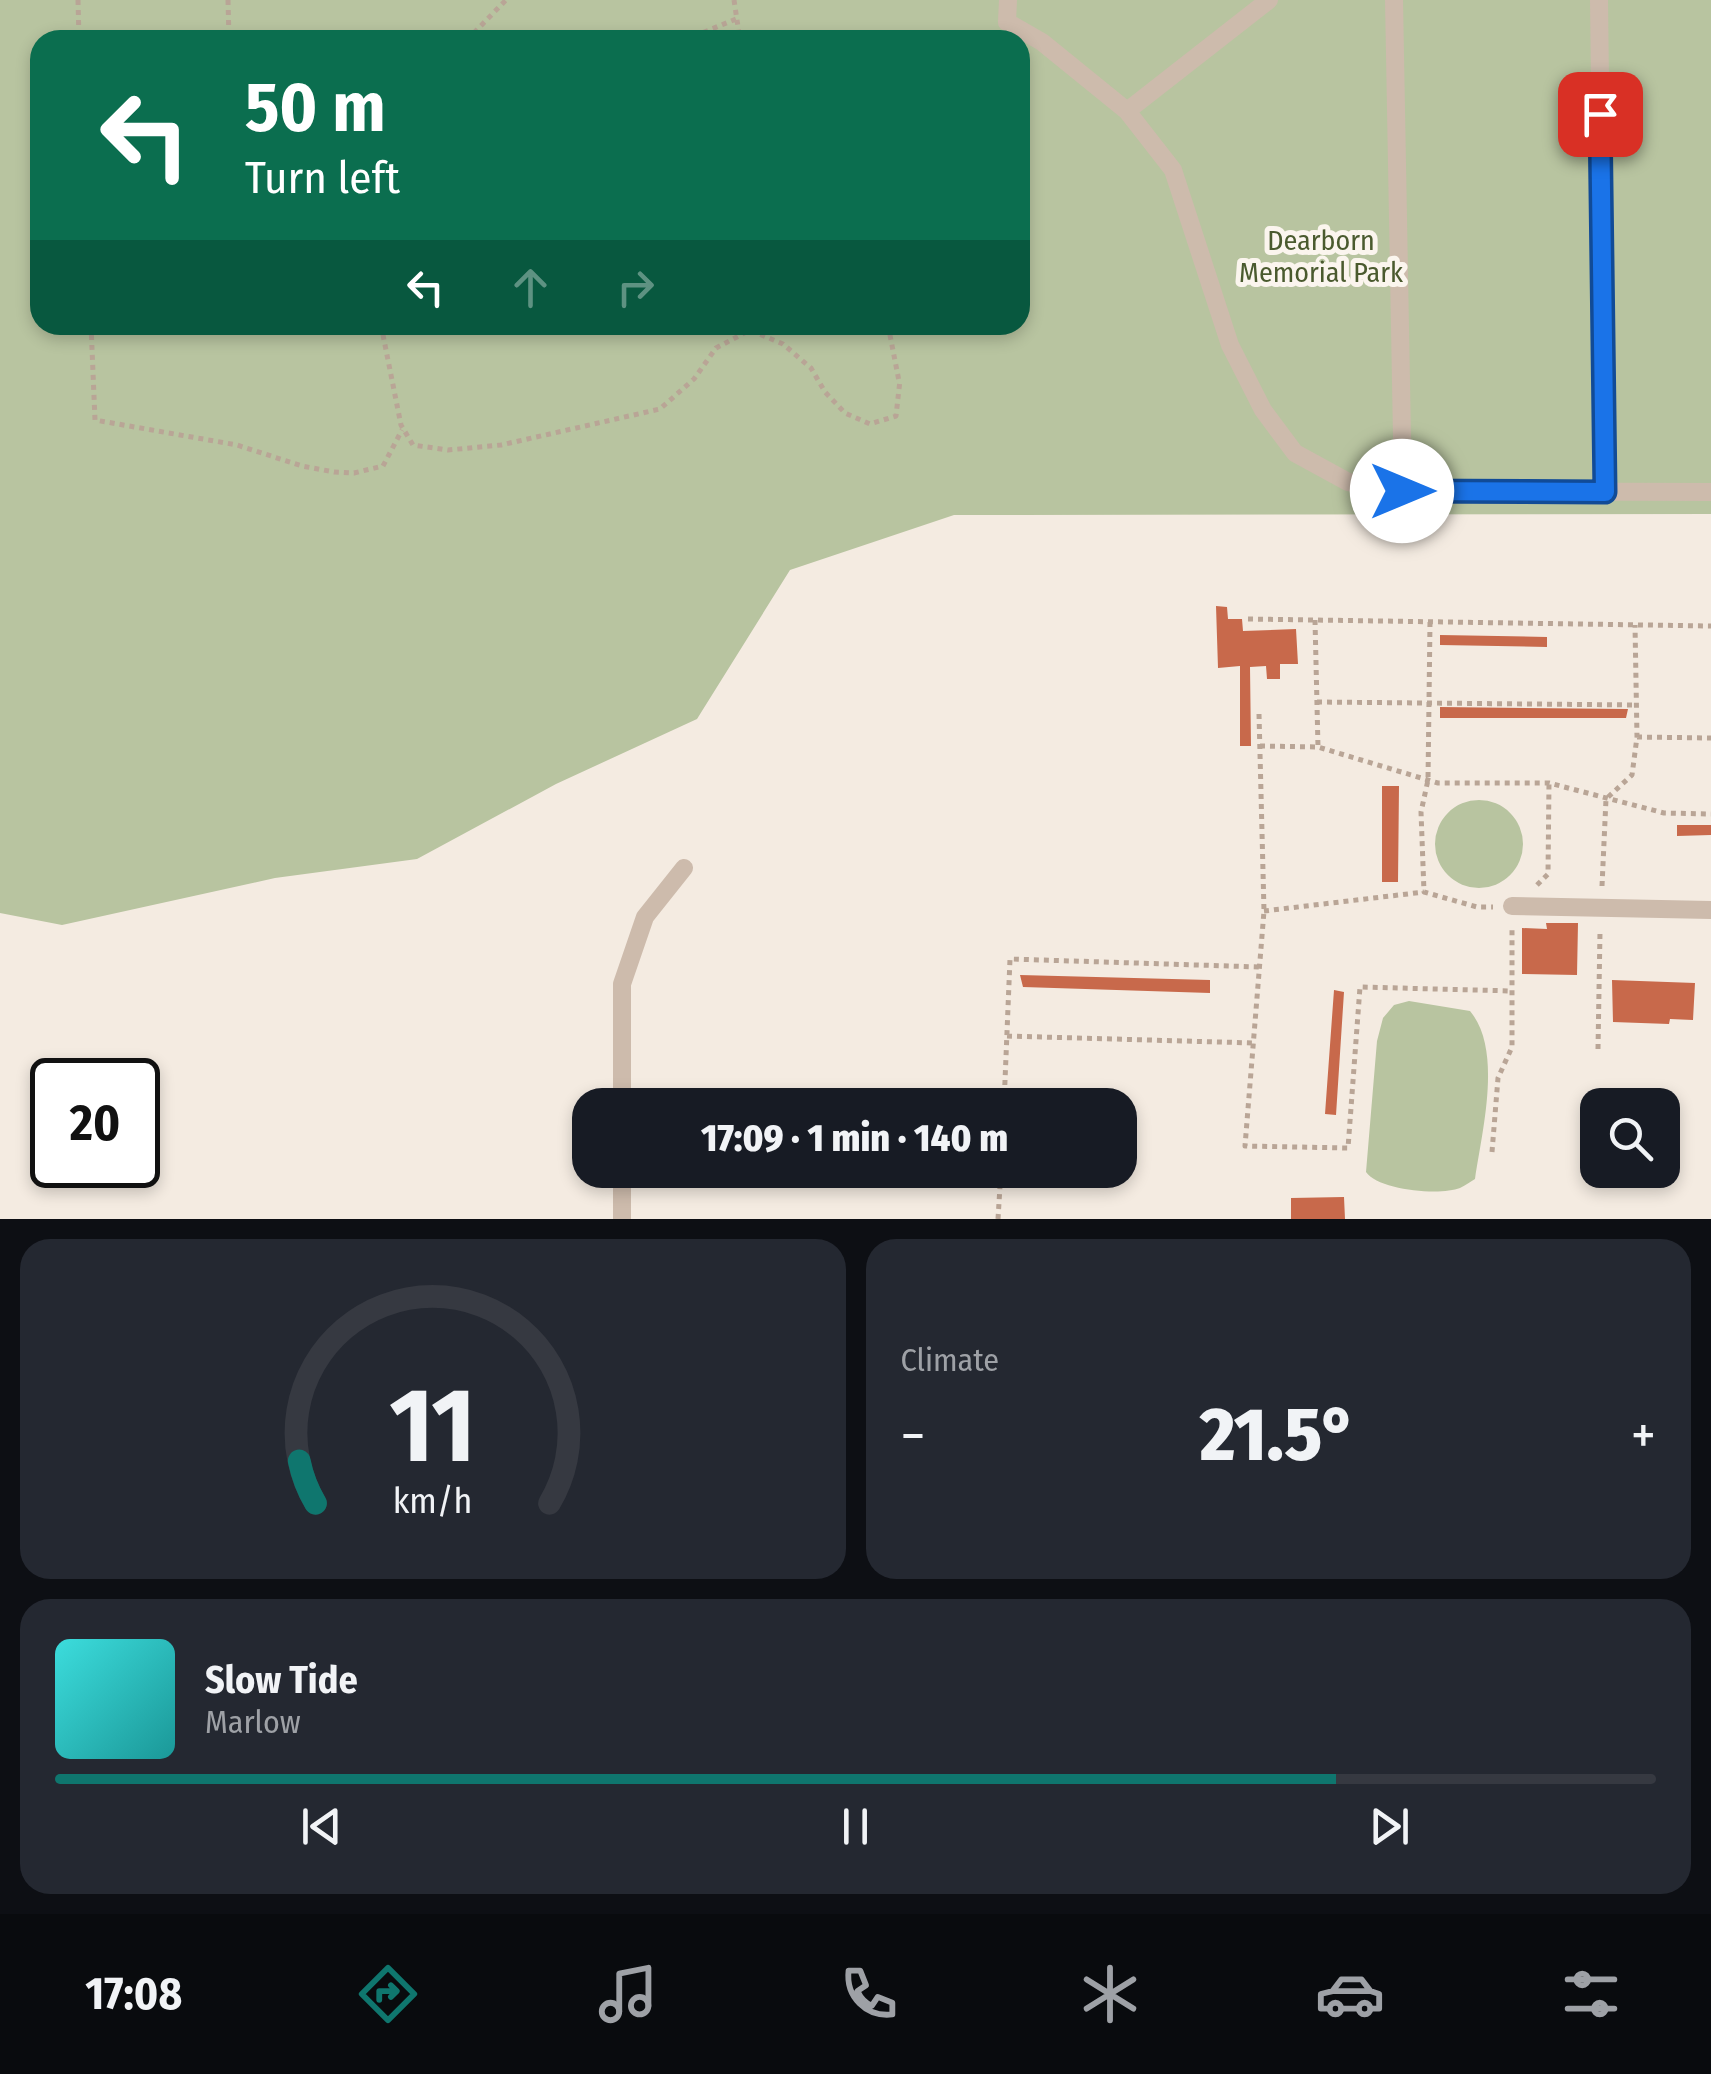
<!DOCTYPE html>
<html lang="en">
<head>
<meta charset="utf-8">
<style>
	body { margin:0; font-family:"Fira Sans Condensed",sans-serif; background:#242831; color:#f1f3f6; height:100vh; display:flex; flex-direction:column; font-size:38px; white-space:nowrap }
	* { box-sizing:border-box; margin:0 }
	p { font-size:32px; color:#9ea1a6 }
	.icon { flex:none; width:55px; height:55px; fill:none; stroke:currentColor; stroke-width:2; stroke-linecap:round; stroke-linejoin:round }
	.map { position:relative; height:1219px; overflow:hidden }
	.sheet { display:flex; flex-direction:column; gap:20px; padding:20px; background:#0d0f14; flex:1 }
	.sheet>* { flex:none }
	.top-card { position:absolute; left:30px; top:30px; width:1000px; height:305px; border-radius:30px; box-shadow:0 5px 15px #0003; background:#0b6e4f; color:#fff; overflow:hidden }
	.controls { position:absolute; left:1580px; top:1088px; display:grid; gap:20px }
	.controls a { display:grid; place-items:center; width:100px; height:100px; border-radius:20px; background:#171b24; box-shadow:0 5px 15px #0003; font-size:50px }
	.speed { position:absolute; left:30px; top:1058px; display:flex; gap:20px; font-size:50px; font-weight:700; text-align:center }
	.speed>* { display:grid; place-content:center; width:130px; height:130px; border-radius:50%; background:#171b24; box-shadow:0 5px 15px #0003; line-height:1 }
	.speed .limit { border:5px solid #111; border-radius:15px; background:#fff; color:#111 }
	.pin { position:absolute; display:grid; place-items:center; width:85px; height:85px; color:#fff; margin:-42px; border-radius:20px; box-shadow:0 5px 15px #0006 }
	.me { position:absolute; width:110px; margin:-55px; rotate:90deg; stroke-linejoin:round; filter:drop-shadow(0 0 8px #0008) }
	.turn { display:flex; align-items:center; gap:35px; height:210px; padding:0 50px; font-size:45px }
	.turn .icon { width:130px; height:130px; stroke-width:2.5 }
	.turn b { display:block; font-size:70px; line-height:85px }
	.lanes { display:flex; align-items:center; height:95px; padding:0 50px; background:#0003; justify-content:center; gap:50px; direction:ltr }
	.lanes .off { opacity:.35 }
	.big { font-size:75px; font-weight:800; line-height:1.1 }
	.sheet .card { flex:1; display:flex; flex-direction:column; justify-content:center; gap:15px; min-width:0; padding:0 35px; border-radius:30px; background:#242831 }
	.sheet .dial { align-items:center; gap:0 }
	.dial svg { height:260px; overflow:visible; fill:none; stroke:#363941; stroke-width:7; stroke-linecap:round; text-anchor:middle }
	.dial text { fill:#f1f3f6; stroke:none }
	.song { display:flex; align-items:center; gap:30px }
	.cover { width:120px; height:120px; border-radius:15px; background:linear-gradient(135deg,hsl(180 70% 55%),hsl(180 70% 35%)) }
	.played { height:10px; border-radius:5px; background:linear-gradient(90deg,#0f766e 80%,#363941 80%) }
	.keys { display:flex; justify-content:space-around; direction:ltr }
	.heat { display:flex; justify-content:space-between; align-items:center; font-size:55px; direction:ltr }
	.sheet .tiles { flex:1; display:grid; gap:20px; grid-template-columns:1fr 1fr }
	.card:last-child { grid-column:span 2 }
	.trip { position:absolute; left:572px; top:1088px; width:565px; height:100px; border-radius:30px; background:#171b24; box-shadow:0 5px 15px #0003; font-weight:800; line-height:100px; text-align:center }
	.menu { display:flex; height:160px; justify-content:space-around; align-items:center; background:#090b0e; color:#9ea1a6 }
	.menu .icon { width:70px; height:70px }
	.menu .current { color:#0f766e }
	.menu b { font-size:45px; color:#f1f3f6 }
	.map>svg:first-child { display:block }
	.green { fill:#b8c4a0; fill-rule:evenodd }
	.building { fill:#c8694b }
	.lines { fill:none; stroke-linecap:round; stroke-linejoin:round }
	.path { stroke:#b9a596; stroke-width:5; stroke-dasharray:5 5; stroke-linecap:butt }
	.service { stroke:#cdbbac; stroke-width:18 }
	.route-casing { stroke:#114b97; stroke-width:25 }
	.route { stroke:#1a73e8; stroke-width:18 }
	.labels { text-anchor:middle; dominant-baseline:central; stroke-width:10; stroke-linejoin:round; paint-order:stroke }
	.park-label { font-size:28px; fill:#4a5a2e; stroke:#fbf5ee }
</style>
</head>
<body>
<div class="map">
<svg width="1711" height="1219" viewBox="0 0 1711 1219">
	<rect width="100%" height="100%" fill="#f4ebe1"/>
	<path class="green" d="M 0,0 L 1711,0 L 1711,514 L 954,515 L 790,570 L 697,719 L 556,784 L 417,859 L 275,878 L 62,925 L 0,913 ZM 40,40 L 1020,40 L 1020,325 L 40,325 Z
		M1435 844a44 44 0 1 1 88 0a44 44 0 1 1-88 0Z
		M 1409,1001 L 1470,1011 C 1503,1050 1482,1131 1475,1179 C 1470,1182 1466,1185 1460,1188 C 1440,1196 1378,1190 1366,1172 L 1377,1041 L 1383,1018 L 1394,1005 Z"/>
	<path class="building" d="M 1216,606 L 1227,607 L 1228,619 L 1242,619 L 1243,631 L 1296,629 L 1298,664 L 1280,664 L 1280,679 L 1267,679 L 1266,666 L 1250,667 L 1251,746 L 1240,746 L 1240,666 L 1218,668 Z
		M 1440,635 L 1547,637 L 1547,647 L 1440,645 Z
		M 1440,707 L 1628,709 L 1626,718 L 1440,718 Z
		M 1382,786 L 1399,786 L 1398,882 L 1382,882 Z
		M 1677,825 L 1711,825 L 1711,835 L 1677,836 Z
		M 1546,923 L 1578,923 L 1577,975 L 1522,974 L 1522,928 L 1547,929 Z
		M 1020,975 L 1210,980 L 1210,993 L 1023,987 Z
		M 1612,980 L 1695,983 L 1693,1020 L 1670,1019 L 1669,1024 L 1613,1022 Z
		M 1334,990 L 1344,992 L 1336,1115 L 1325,1114 Z
		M 1344,1197 L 1345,1219 L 1291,1219 L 1291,1198 Z"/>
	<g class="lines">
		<path class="path" d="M 78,0 L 79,40
			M 228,0 L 229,40
			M 734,0 L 740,40
			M 467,40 L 506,0
			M 685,40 L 736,19
			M 91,325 L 95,420 L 237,445 L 302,466 L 334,472 L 354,473 L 383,466 L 402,430
			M 381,325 L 401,425 L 413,445 L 448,450 L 501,445 L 660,409 L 694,379 L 716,348 L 750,330 L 783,344 L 811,368 L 825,392 L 845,413 L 870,424 L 896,416 L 900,380
			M 888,325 L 899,381
			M 1248,619 L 1711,626
			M 1315,620 L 1318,747
			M 1430,622 L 1428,780 L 1421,812 L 1424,892 L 1477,907 L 1493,907
			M 1317,702 L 1637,705
			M 1259,714 L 1264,911 L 1245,1146 L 1348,1148 L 1360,987 L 1512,991
			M 1637,737 L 1711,738
			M 1260,746 L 1318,747 L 1438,783 L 1549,783 L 1664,813 L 1711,814
			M 1537,885 L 1548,874 L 1549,783
			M 1602,886 L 1606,799 L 1632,775 L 1637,737 L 1635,625
			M 1264,911 L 1424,892
			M 1007,1036 L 1254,1043
			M 1598,1049 L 1600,932
			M 1004,1105 L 1010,959 L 1260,967
			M 1492,1152 L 1498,1078 L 1512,1047 L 1512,929
			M 998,1219 L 1001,1170"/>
		<path class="service" d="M 1008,0 L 1007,22 L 1042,42 L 1127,111 L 1173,170 L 1230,345 L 1263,410 L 1295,453 L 1348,482 L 1403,491 L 1394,0
			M 1599,0 L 1605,492
			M 1127,111 L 1269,0
			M 1403,491 L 1711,492
			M 1512,906 L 1711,910
			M 622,1105 L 622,984 L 645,917 L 684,868
			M 622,1170 L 622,1219"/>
	</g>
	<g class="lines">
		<defs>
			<path id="route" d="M 1402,491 L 1605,492 L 1600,114"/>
		</defs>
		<use href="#route" class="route-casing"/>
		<use href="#route" class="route"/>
	</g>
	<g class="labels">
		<g class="park-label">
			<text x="1321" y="240">Dearborn<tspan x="1321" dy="32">Memorial Park</tspan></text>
		</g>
	</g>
</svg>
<div class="controls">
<a><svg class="icon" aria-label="search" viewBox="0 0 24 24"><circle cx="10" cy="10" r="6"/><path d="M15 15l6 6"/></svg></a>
</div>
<div class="speed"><div class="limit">20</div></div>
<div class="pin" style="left:1600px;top:114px;background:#d93025"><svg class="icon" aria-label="arrive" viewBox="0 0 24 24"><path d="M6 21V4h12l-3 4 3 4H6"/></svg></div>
<svg class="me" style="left:1402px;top:491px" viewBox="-20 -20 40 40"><circle r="19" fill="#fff"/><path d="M0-13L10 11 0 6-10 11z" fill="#1a73e8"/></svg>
<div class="trip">17:09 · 1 min · 140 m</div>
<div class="top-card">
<div class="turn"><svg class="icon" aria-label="left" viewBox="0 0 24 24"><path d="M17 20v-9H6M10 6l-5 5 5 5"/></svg><div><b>50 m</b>Turn left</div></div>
<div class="lanes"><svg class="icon" aria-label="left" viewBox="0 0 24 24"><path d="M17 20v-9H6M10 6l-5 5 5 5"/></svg><svg class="icon off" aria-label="ahead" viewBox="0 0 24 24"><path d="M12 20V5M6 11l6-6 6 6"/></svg><svg class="icon off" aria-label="right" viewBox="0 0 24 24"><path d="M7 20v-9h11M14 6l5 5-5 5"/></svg></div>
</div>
</div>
<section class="sheet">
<div class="tiles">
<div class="card dial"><svg viewBox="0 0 100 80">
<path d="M14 69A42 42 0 1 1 86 69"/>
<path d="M14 69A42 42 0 0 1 9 56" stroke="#0f766e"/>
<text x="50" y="56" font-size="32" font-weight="700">11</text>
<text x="50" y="72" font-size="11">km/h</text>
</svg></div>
<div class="card"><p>Climate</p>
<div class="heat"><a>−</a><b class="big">21.5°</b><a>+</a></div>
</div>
<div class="card">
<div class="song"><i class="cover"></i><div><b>Slow Tide</b><p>Marlow</p></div></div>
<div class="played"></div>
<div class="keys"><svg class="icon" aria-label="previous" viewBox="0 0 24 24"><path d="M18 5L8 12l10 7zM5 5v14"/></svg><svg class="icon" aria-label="pause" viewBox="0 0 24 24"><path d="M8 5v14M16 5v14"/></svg><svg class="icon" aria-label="next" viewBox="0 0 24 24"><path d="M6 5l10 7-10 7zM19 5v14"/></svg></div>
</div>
</div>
</section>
<nav class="menu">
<b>17:08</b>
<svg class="icon current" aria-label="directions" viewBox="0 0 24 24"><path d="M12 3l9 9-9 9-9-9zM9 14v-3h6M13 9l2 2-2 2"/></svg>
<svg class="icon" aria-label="music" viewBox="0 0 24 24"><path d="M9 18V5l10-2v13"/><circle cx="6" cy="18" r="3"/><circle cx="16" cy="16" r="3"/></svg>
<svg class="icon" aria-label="phone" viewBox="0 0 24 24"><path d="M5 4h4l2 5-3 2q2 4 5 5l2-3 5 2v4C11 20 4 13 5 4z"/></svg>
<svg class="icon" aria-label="climate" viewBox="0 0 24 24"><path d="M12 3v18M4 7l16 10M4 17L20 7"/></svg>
<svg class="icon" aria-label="car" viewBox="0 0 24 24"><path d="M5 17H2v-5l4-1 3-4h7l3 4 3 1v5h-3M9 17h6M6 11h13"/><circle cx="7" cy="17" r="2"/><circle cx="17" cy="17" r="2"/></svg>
<svg class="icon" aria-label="filters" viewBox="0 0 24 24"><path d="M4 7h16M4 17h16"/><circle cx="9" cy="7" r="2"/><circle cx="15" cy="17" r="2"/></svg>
</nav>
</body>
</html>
